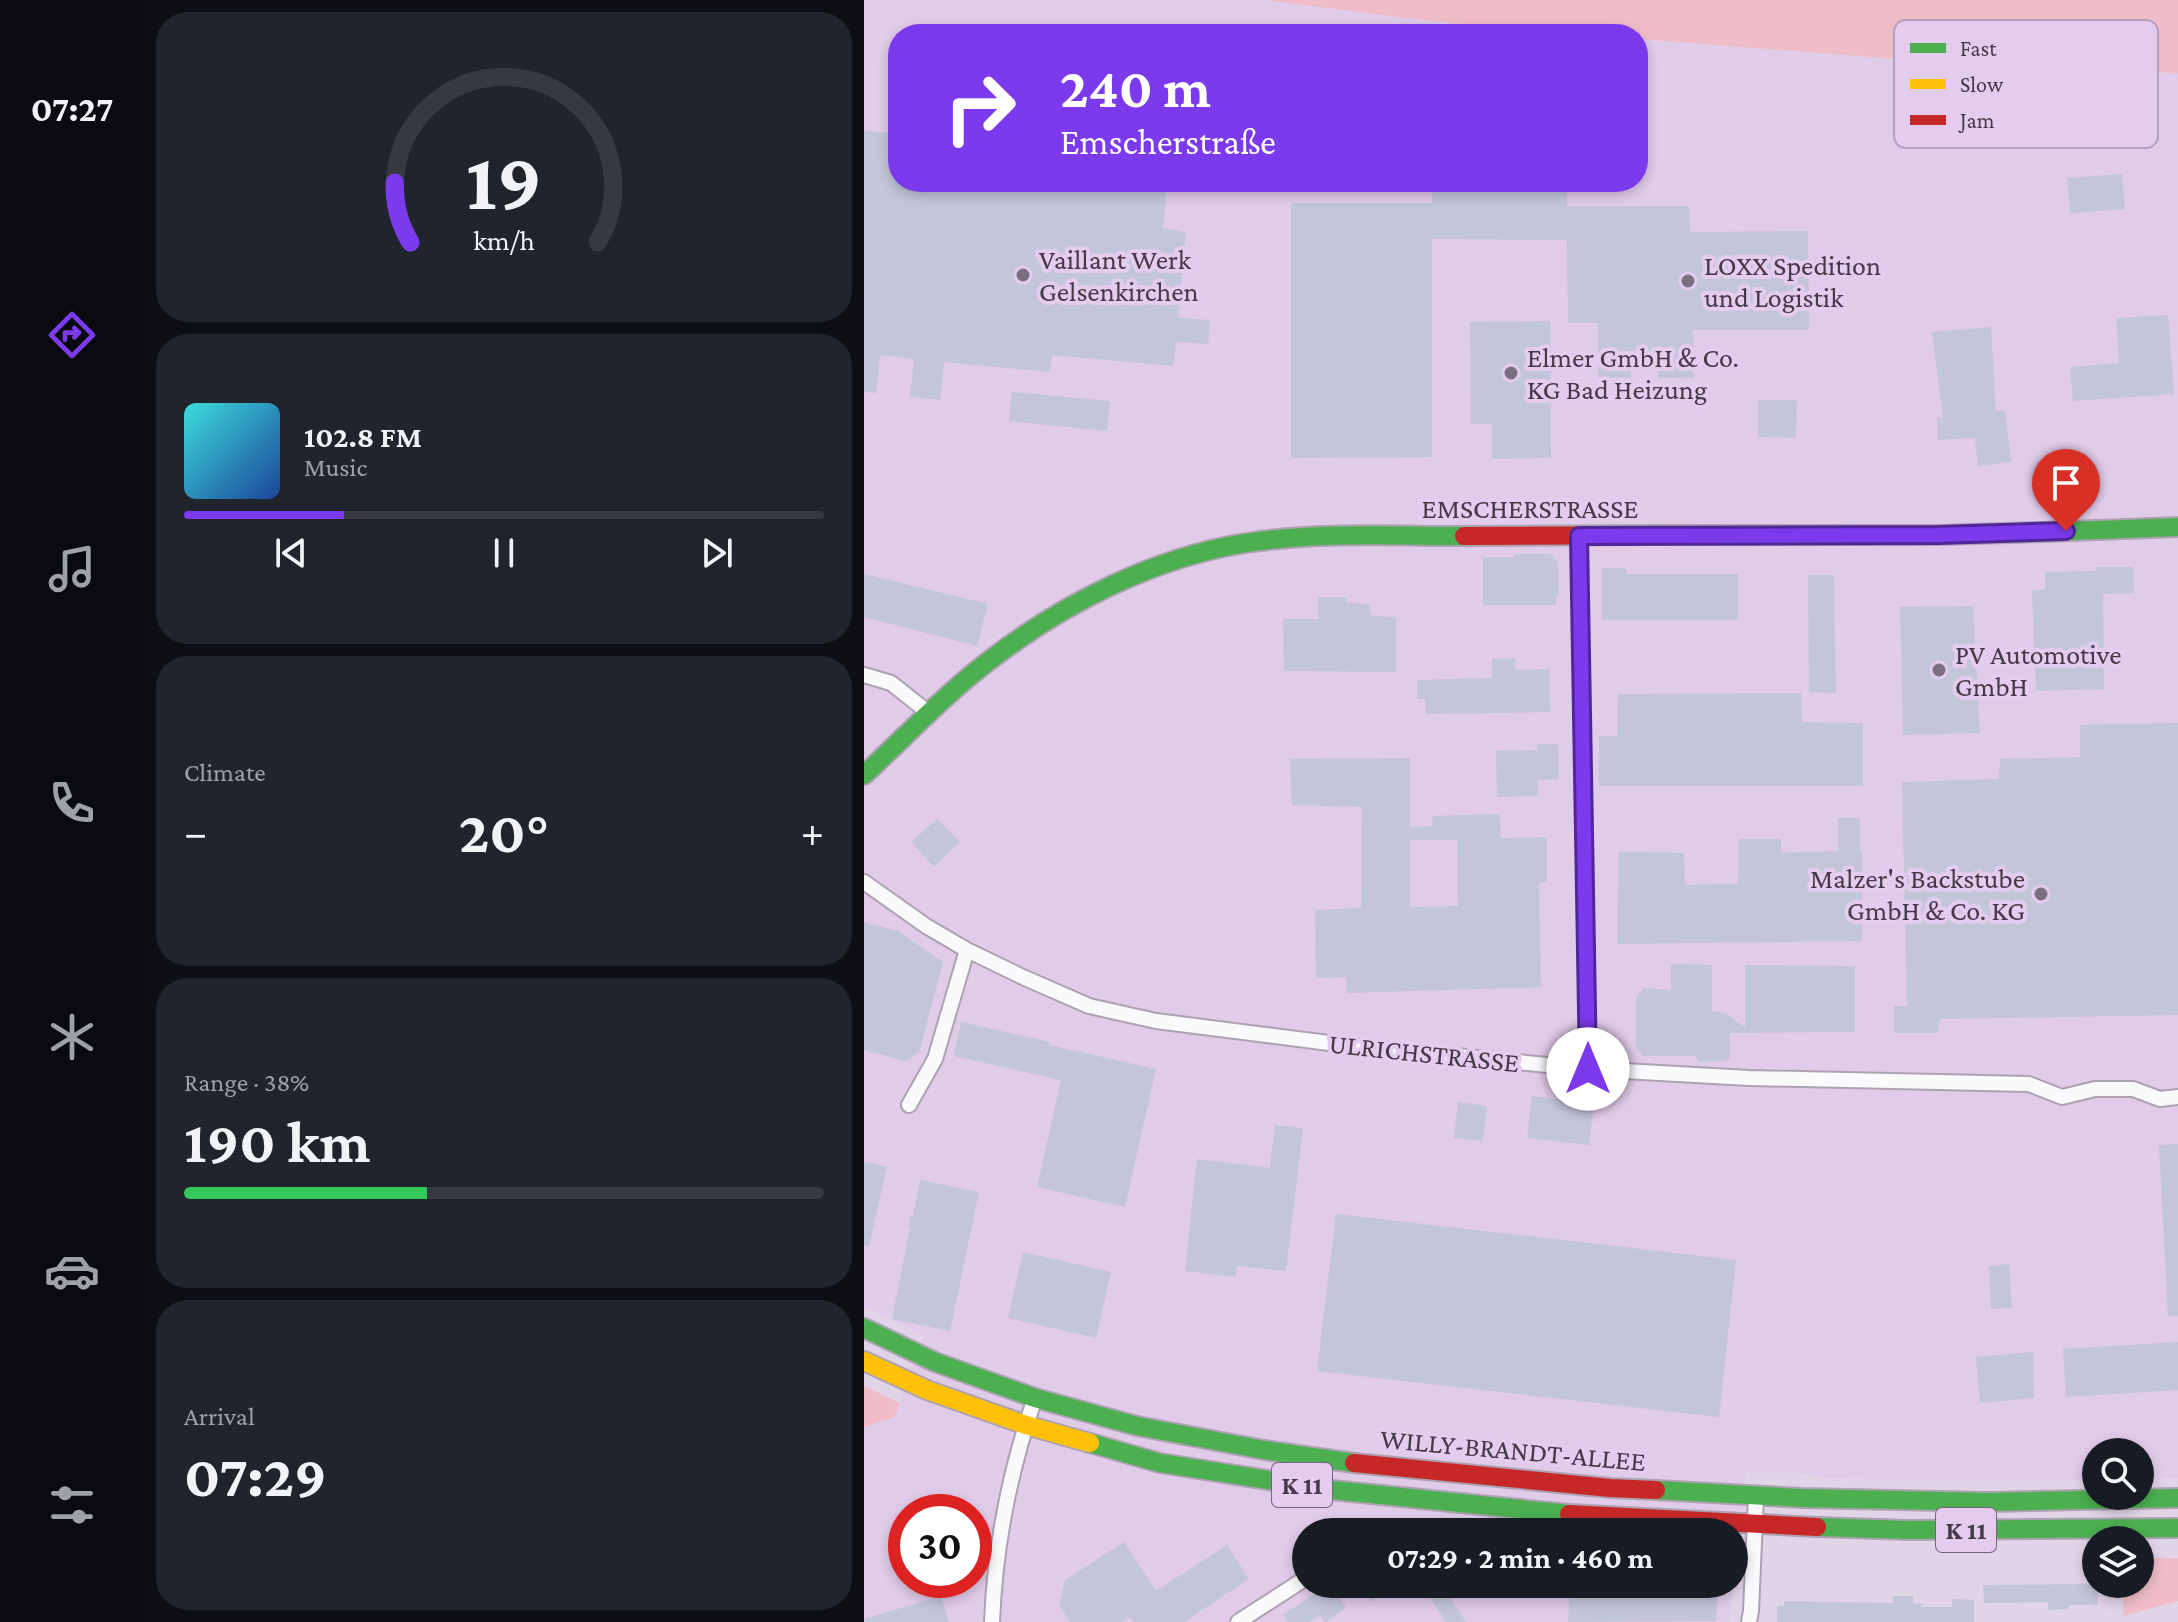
<!DOCTYPE html>
<html lang="en">
<head>
<meta charset="utf-8">
<style>
	body { margin:0; font-family:"Crimson Pro",serif; background:#20242c; color:#f1f3f6; height:100vh; display:flex; flex-direction:column; font-size:30px; white-space:nowrap }
	* { box-sizing:border-box; margin:0 }
	p { font-size:26px; color:#9ea1a6 }
	.icon { flex:none; width:44px; height:44px; fill:none; stroke:currentColor; stroke-width:2; stroke-linecap:round; stroke-linejoin:round }
	.map { position:relative; flex:1; overflow:hidden }
	.sheet { display:flex; flex-direction:column; gap:12px; padding:12px; background:#0d0f14; width:720px }
	.sheet>* { flex:none }
	.top-card { position:absolute; left:24px; top:24px; width:760px; height:168px; border-radius:32px; box-shadow:0 4px 12px #0003; background:#7c3aed; color:#fff; overflow:hidden }
	.fabs { position:absolute; left:1218px; top:1438px; display:grid; gap:16px }
	.fabs a { display:grid; place-items:center; width:72px; height:72px; border-radius:50%; background:#171b24; box-shadow:0 4px 12px #0003; font-size:40px }
	.speed { position:absolute; left:24px; top:1494px; display:flex; gap:16px; font-size:40px; font-weight:700; text-align:center }
	.speed>* { display:grid; place-content:center; width:104px; height:104px; border-radius:50%; background:#171b24; box-shadow:0 4px 12px #0003; line-height:1 }
	.speed .limit { border:12px solid #d22; background:#fff; color:#111 }
	.pin { position:absolute; display:grid; place-items:center; width:68px; height:68px; color:#fff; margin:-82px -34px; border-radius:50% 50% 50% 0; rotate:-45deg; box-shadow:0 0 8px #0007 }
	.pin .icon { rotate:45deg }
	.me { position:absolute; width:88px; margin:-44px; rotate:0deg; stroke-linejoin:round; filter:drop-shadow(0 0 6px #0008) }
	.turn { display:flex; align-items:center; gap:28px; height:168px; padding:0 40px; font-size:36px }
	.turn .icon { width:104px; height:104px; stroke-width:2.5 }
	.turn b { display:block; font-size:56px; line-height:68px }
	.big { font-size:60px; font-weight:700; line-height:1.1 }
	.sheet .widget { flex:1; display:flex; flex-direction:column; justify-content:center; gap:12px; min-width:0; padding:0 28px; border-radius:32px; background:#20242c }
	.sheet .dial { align-items:center; gap:0 }
	.dial svg { height:208px; overflow:visible; fill:none; stroke:#363941; stroke-width:7; stroke-linecap:round; text-anchor:middle }
	.dial text { fill:#f1f3f6; stroke:none }
	.song { display:flex; align-items:center; gap:24px }
	.cover { width:96px; height:96px; border-radius:12px; background:linear-gradient(135deg,hsl(180 70% 55%),hsl(220 70% 35%)) }
	.played { height:8px; border-radius:4px; background:linear-gradient(90deg,#7c3aed 25%,#363941 25%) }
	.keys { display:flex; justify-content:space-around; direction:ltr }
	.heat { display:flex; justify-content:space-between; align-items:center; font-size:44px; direction:ltr }
	.charge { height:12px; border-radius:6px; background:linear-gradient(90deg,#34c759 38%,#363941 0) }
	.trip { position:absolute; left:428px; top:1518px; width:456px; height:80px; border-radius:40px; background:#171b24; box-shadow:0 4px 12px #0003; font-weight:700; line-height:80px; text-align:center }
	main { display:flex; flex:1; min-height:0 }
	.dock { display:flex; flex-direction:column; width:144px; justify-content:space-around; align-items:center; background:#090b0e; color:#9ea1a6 }
	.dock .icon { width:56px; height:56px }
	.dock .on { color:#7c3aed }
	.dock b { font-size:36px; color:#f1f3f6 }
	.map>svg:first-child { display:block }
	.built { fill:#e0cbe9; fill-rule:evenodd }
	.green { fill:#efbdc8 }
	.building { fill:#c3c5d9; fill-rule:evenodd }
	.lines { fill:none; stroke-linecap:round; stroke-linejoin:round }
	.street-casing { stroke:#aca2b1; stroke-width:18 }
	.fast-casing { stroke:#aca2b1; stroke-width:22 }
	.slow-casing { stroke:#aca2b1; stroke-width:22 }
	.jam-casing { stroke:#aca2b1; stroke-width:22 }
	.street { stroke:#faf9fb; stroke-width:14 }
	.fast { stroke:#4caf50; stroke-width:18 }
	.slow { stroke:#ffc107; stroke-width:18 }
	.jam { stroke:#c62828; stroke-width:18 }
	.route-casing { stroke:#51269a; stroke-width:20 }
	.route { stroke:#7c3aed; stroke-width:14 }
	.poi-dot { fill:#7a6f7f; stroke:#e4ccef; stroke-width:3 }
	.labels { text-anchor:middle; dominant-baseline:central; stroke-width:8; stroke-linejoin:round; paint-order:stroke }
	.shield { fill:#e4ccef; stroke:#736579; stroke-width:2 }
	.shield-label { font-size:26px; font-weight:bold; fill:#433947 }
	.poi-label { font-size:28px; fill:#433947; stroke:#e4ccef; text-anchor:start }
	.street-label { font-size:28px; fill:#433947; stroke:#e4ccef }
	.key { fill:#e4ccef; stroke:#b4a0bd; stroke-width:2 }
	.key-label { font-size:22px; fill:#433947 }
</style>
</head>
<body>
<main>
<nav class="dock">
<b>07:27</b>
<svg class="icon on" aria-label="directions" viewBox="0 0 24 24"><path d="M12 3l9 9-9 9-9-9zM9 14v-3h6M13 9l2 2-2 2"/></svg>
<svg class="icon" aria-label="music" viewBox="0 0 24 24"><path d="M9 18V5l10-2v13"/><circle cx="6" cy="18" r="3"/><circle cx="16" cy="16" r="3"/></svg>
<svg class="icon" aria-label="phone" viewBox="0 0 24 24"><path d="M5 4h4l2 5-3 2q2 4 5 5l2-3 5 2v4C11 20 4 13 5 4z"/></svg>
<svg class="icon" aria-label="climate" viewBox="0 0 24 24"><path d="M12 3v18M4 7l16 10M4 17L20 7"/></svg>
<svg class="icon" aria-label="car" viewBox="0 0 24 24"><path d="M5 17H2v-5l4-1 3-4h7l3 4 3 1v5h-3M9 17h6M6 11h13"/><circle cx="7" cy="17" r="2"/><circle cx="17" cy="17" r="2"/></svg>
<svg class="icon" aria-label="filters" viewBox="0 0 24 24"><path d="M4 7h16M4 17h16"/><circle cx="9" cy="7" r="2"/><circle cx="15" cy="17" r="2"/></svg>
</nav>
<section class="sheet">
<div class="widget dial"><svg viewBox="0 0 100 80">
<path d="M14 69A42 42 0 1 1 86 69"/>
<path d="M14 69A42 42 0 0 1 8 46" stroke="#7c3aed"/>
<text x="50" y="56" font-size="32" font-weight="700">19</text>
<text x="50" y="72" font-size="11">km/h</text>
</svg></div>
<div class="widget">
<div class="song"><i class="cover"></i><div><b>102.8 FM</b><p>Music</p></div></div>
<div class="played"></div>
<div class="keys"><svg class="icon" aria-label="previous" viewBox="0 0 24 24"><path d="M18 5L8 12l10 7zM5 5v14"/></svg><svg class="icon" aria-label="pause" viewBox="0 0 24 24"><path d="M8 5v14M16 5v14"/></svg><svg class="icon" aria-label="next" viewBox="0 0 24 24"><path d="M6 5l10 7-10 7zM19 5v14"/></svg></div>
</div>
<div class="widget"><p>Climate</p>
<div class="heat"><a>−</a><b class="big">20°</b><a>+</a></div>
</div>
<div class="widget"><p>Range · 38%</p><b class="big">190 km</b><div class="charge"></div></div>
<div class="widget"><p>Arrival</p><b class="big">07:29</b></div>
</section>
<div class="map">
<svg width="1314" height="1622" viewBox="0 0 1314 1622">
	<rect width="100%" height="100%" fill="#e1d4e7"/>
	<path class="built" d="M 0,0 L 403,0 L 609,26 L 714,34 L 34,34 L 34,182 L 774,182 L 774,39 L 1123,66 L 1314,73 L 1314,1478 L 1276,1479 L 1276,1452 L 1232,1452 L 1232,1479 L 1086,1481 L 963,1478 L 937,1473 L 881,1471 L 880,1501 L 870,1572 L 870,1532 L 442,1532 L 442,1584 L 869,1584 L 865,1622 L 0,1622 L 0,1427 L 31,1417 L 50,1360 L 60,1336 L 0,1307 ZM 42,1512 L 110,1512 L 110,1580 L 42,1580 Z"/>
	<path class="green" d="M 403,0 L 1314,0 L 1314,73 L 1123,66 L 774,39 L 774,34 C 650,34 527,16 403,0 Z
		M 0,1386 L 36,1403 L 31,1417 L 0,1427 Z
		M 1276,1558 L 1314,1558 L 1314,1601 L 1259,1616 L 1260,1584 L 1276,1584 Z"/>
	<path class="building" d="M 0,131 L 34,134 L 34,182 L 303,182 L 299,228 L 322,232 L 314,318 L 346,320 L 344,344 L 312,342 L 309,366 L 188,355 L 186,372 L 80,362 L 76,400 L 46,397 L 50,359 L 16,355 L 12,393 L 0,392 Z
		M 1258,174 L 1261,209 L 1206,213 L 1203,178 Z
		M 568,182 L 703,182 L 703,206 L 825,206 L 826,232 L 944,231 L 945,330 L 829,330 L 830,378 L 794,378 L 794,353 L 767,353 L 767,378 L 734,378 L 734,323 L 704,323 L 703,240 L 568,239 L 568,457 L 427,458 L 427,203 L 568,203 Z
		M 1304,315 L 1310,394 L 1209,401 L 1206,367 L 1255,363 L 1252,318 Z
		M 686,321 L 687,458 L 628,459 L 628,424 L 607,424 L 606,322 Z
		M 1127,327 L 1132,411 L 1141,411 L 1147,462 L 1114,466 L 1111,438 L 1074,440 L 1073,417 L 1079,418 L 1068,332 Z
		M 148,392 L 246,401 L 243,431 L 145,421 Z
		M 894,400 L 933,400 L 932,438 L 894,437 Z
		M 650,554 L 686,554 L 694,562 L 695,595 L 692,595 L 692,605 L 619,605 L 619,557 L 650,557 Z
		M 1232,567 L 1269,567 L 1270,593 L 1239,594 L 1240,689 L 1172,691 L 1168,591 L 1181,589 L 1181,572 L 1233,571 Z
		M 738,568 L 762,568 L 762,574 L 874,574 L 874,620 L 738,620 Z
		M 0,574 L 124,604 L 113,646 L 0,617 Z
		M 944,575 L 970,575 L 972,693 L 945,692 Z
		M 454,597 L 483,597 L 483,603 L 505,604 L 508,616 L 532,617 L 532,672 L 420,671 L 419,619 L 454,619 Z
		M 1109,606 L 1116,733 L 1039,735 L 1036,607 Z
		M 651,658 L 651,670 L 685,669 L 686,712 L 562,714 L 561,699 L 553,699 L 553,680 L 628,678 L 628,659 Z
		M 937,693 L 938,722 L 999,723 L 999,786 L 735,786 L 735,736 L 753,736 L 754,694 Z
		M 1314,723 L 1314,1015 L 1076,1019 L 1074,1033 L 1030,1033 L 1030,1006 L 1043,1006 L 1038,782 L 1135,779 L 1136,759 L 1216,757 L 1216,725 Z
		M 673,744 L 694,744 L 695,779 L 674,780 L 674,796 L 633,797 L 632,751 L 673,750 Z
		M 546,758 L 546,827 L 569,826 L 568,816 L 636,814 L 637,838 L 683,837 L 683,883 L 675,883 L 677,987 L 483,993 L 482,977 L 452,978 L 451,910 L 497,908 L 498,807 L 428,805 L 426,759 ZM 546,840 L 593,840 L 594,906 L 546,907 Z
		M 974,818 L 996,818 L 996,851 L 998,851 L 998,941 L 753,944 L 755,852 L 820,853 L 821,885 L 874,884 L 875,839 L 917,839 L 917,853 L 974,851 Z
		M 73,819 L 96,842 L 70,867 L 47,842 Z
		M 0,922 L 34,931 L 79,962 L 55,1053 L 41,1061 L 0,1050 Z
		M 807,964 L 848,965 L 848,1011 L 861,1013 L 881,1027 L 881,965 L 991,966 L 991,1032 L 866,1033 L 866,1057 L 862,1061 L 835,1062 L 831,1056 L 779,1056 L 772,1047 L 772,997 L 780,988 L 807,990 Z
		M 97,1022 L 186,1042 L 185,1045 L 292,1069 L 261,1207 L 173,1187 L 197,1080 L 90,1056 Z
		M 668,1096 L 730,1104 L 725,1145 L 663,1138 Z
		M 594,1102 L 623,1106 L 619,1141 L 590,1138 Z
		M 411,1125 L 439,1128 L 422,1271 L 373,1266 L 372,1277 L 321,1271 L 333,1159 L 406,1168 Z
		M 1314,1144 L 1314,1316 L 1304,1316 L 1295,1145 Z
		M 3,1162 L 23,1167 L 5,1246 L 0,1245 L 0,1163 Z
		M 56,1180 L 115,1192 L 86,1331 L 28,1319 L 46,1228 L 44,1227 L 46,1216 L 49,1216 Z
		M 472,1214 L 872,1260 L 855,1417 L 453,1371 Z
		M 159,1252 L 247,1272 L 232,1338 L 144,1318 Z
		M 1145,1264 L 1148,1308 L 1127,1309 L 1125,1266 Z
		M 1314,1342 L 1314,1390 L 1202,1397 L 1199,1349 Z
		M 1169,1352 L 1170,1398 L 1116,1403 L 1112,1357 Z
		M 260,1542 L 292,1591 L 363,1545 L 385,1579 L 320,1622 L 269,1622 L 266,1617 L 258,1622 L 206,1622 L 195,1605 L 201,1580 Z
		M 465,1584 L 467,1584 L 482,1608 L 461,1622 L 455,1615 L 445,1622 L 424,1622 L 419,1615 Z
		M 498,1584 L 540,1584 L 507,1601 Z
		M 557,1584 L 577,1584 L 602,1622 L 582,1622 Z
		M 652,1584 L 667,1584 L 666,1598 L 633,1597 Z
		M 706,1584 L 854,1584 L 852,1621 L 704,1622 Z
		M 1232,1584 L 1234,1584 L 1234,1605 L 1205,1605 L 1205,1609 L 1184,1610 L 1184,1602 L 1120,1603 L 1119,1585 Z
		M 77,1596 L 85,1622 L 1,1622 L 0,1619 Z
		M 1029,1596 L 1049,1596 L 1049,1603 L 1058,1604 L 1058,1607 L 1088,1607 L 1088,1599 L 1110,1600 L 1110,1622 L 913,1622 L 913,1606 L 920,1606 L 920,1601 L 1029,1603 Z"/>
	<g class="lines">
		<defs>
			<path id="street" d="M 715,536 L 724,1069
				M 0,675 L 27,683 L 65,713
				M 0,882 L 62,926 L 103,950 L 161,978 L 225,1006 L 292,1021 L 481,1045 L 724,1069 L 885,1078 L 1165,1084 L 1198,1097 L 1231,1089 L 1269,1089 L 1296,1099 L 1314,1097
				M 45,1105 L 71,1059 L 103,950
				M 128,1622 C 131,1545 146,1470 171,1398
				M 374,1622 L 442,1578
				M 885,1622 L 887,1611 L 892,1496"/>
			<path id="fast" d="M 1179,532 L 1314,527
				M 0,775 C 43,735 83,692 130,657 C 202,602 292,557 382,543 C 454,532 527,536 600,536
				M 0,1328 L 71,1362 L 171,1398 L 273,1426 L 400,1450 L 490,1463
				M 226,1443 L 296,1463 L 468,1490 L 705,1514
				M 792,1490 L 938,1498 L 1124,1502 L 1314,1498
				M 953,1527 L 1045,1530 L 1314,1528"/>
			<path id="slow" d="M 794,535 L 1074,535 L 1179,532
				M 0,1361 L 63,1390 L 162,1425 L 226,1443"/>
			<path id="jam" d="M 600,536 L 794,535
				M 490,1463 L 746,1488 L 792,1490
				M 705,1514 L 953,1527"/>
		</defs>
		<use href="#street" class="street-casing"/>
		<use href="#fast" class="fast-casing"/>
		<use href="#slow" class="slow-casing"/>
		<use href="#jam" class="jam-casing"/>
		<use href="#street" class="street"/>
		<use href="#fast" class="fast"/>
		<use href="#slow" class="slow"/>
		<use href="#jam" class="jam"/>
	</g>
	<g class="lines">
		<defs>
			<path id="route" d="M 724,1069 L 715,536 L 1074,535 L 1202,531"/>
		</defs>
		<use href="#route" class="route-casing"/>
		<use href="#route" class="route"/>
	</g>
	<g class="poi-dot">
		<circle cx="159" cy="275" r="8"/>
		<circle cx="824" cy="281" r="8"/>
		<circle cx="647" cy="373" r="8"/>
		<circle cx="1075" cy="670" r="8"/>
		<circle cx="1177" cy="894" r="8"/>
	</g>
	<g class="labels">
		<g class="shield">
			<rect x="408" y="1463" width="60" height="44" rx="6"/>
			<rect x="1072" y="1508" width="60" height="44" rx="6"/>
		</g>
		<g class="shield-label">
			<text x="438" y="1485">K 11</text>
			<text x="1102" y="1530">K 11</text>
		</g>
		<g class="poi-label">
			<text x="175" y="259">Vaillant Werk<tspan x="175" dy="32">Gelsenkirchen</tspan></text>
			<text x="840" y="265">LOXX Spedition<tspan x="840" dy="32">und Logistik</tspan></text>
			<text x="663" y="357">Elmer GmbH &amp; Co.<tspan x="663" dy="32">KG Bad Heizung</tspan></text>
			<text x="1091" y="654">PV Automotive<tspan x="1091" dy="32">GmbH</tspan></text>
			<text x="1161" y="878" text-anchor="end">Malzer's Backstube<tspan x="1161" dy="32">GmbH &amp; Co. KG</tspan></text>
		</g>
		<g class="street-label">
			<text x="666" y="508">EMSCHERSTRASSE</text>
			<text transform="translate(560 1053) rotate(6)">ULRICHSTRASSE</text>
			<text transform="translate(649 1450) rotate(5)">WILLY-BRANDT-ALLEE</text>
		</g>
	</g>
	<rect x="1030" y="20" width="264" height="128" rx="12" class="key"/>
	<rect x="1046" y="43" width="36" height="10" fill="#4caf50"/>
	<rect x="1046" y="79" width="36" height="10" fill="#ffc107"/>
	<rect x="1046" y="115" width="36" height="10" fill="#c62828"/>
	<g class="key-label">
		<text x="1096" y="56">Fast</text>
		<text x="1096" y="92">Slow</text>
		<text x="1096" y="128">Jam</text>
	</g>
</svg>
<div class="fabs">
<a><svg class="icon" aria-label="search" viewBox="0 0 24 24"><circle cx="10" cy="10" r="6"/><path d="M15 15l6 6"/></svg></a>
<a><svg class="icon" aria-label="layers" viewBox="0 0 24 24"><path d="M12 4l9 5-9 5-9-5zM3 14l9 5 9-5"/></svg></a>
</div>
<div class="speed"><div class="limit">30</div></div>
<div class="pin" style="left:1202px;top:531px;background:#d93025"><svg class="icon" aria-label="arrive" viewBox="0 0 24 24"><path d="M6 21V4h12l-3 4 3 4H6"/></svg></div>
<svg class="me" style="left:724px;top:1069px" viewBox="-20 -20 40 40"><circle r="19" fill="#fff"/><path d="M0-13L10 11 0 6-10 11z" fill="#7c3aed"/></svg>
<div class="trip">07:29 · 2 min · 460 m</div>
<div class="top-card">
<div class="turn"><svg class="icon" aria-label="right" viewBox="0 0 24 24"><path d="M7 20v-9h11M14 6l5 5-5 5"/></svg><div><b>240 m</b>Emscherstraße</div></div>
</div>
</div>
</main>
</body>
</html>
